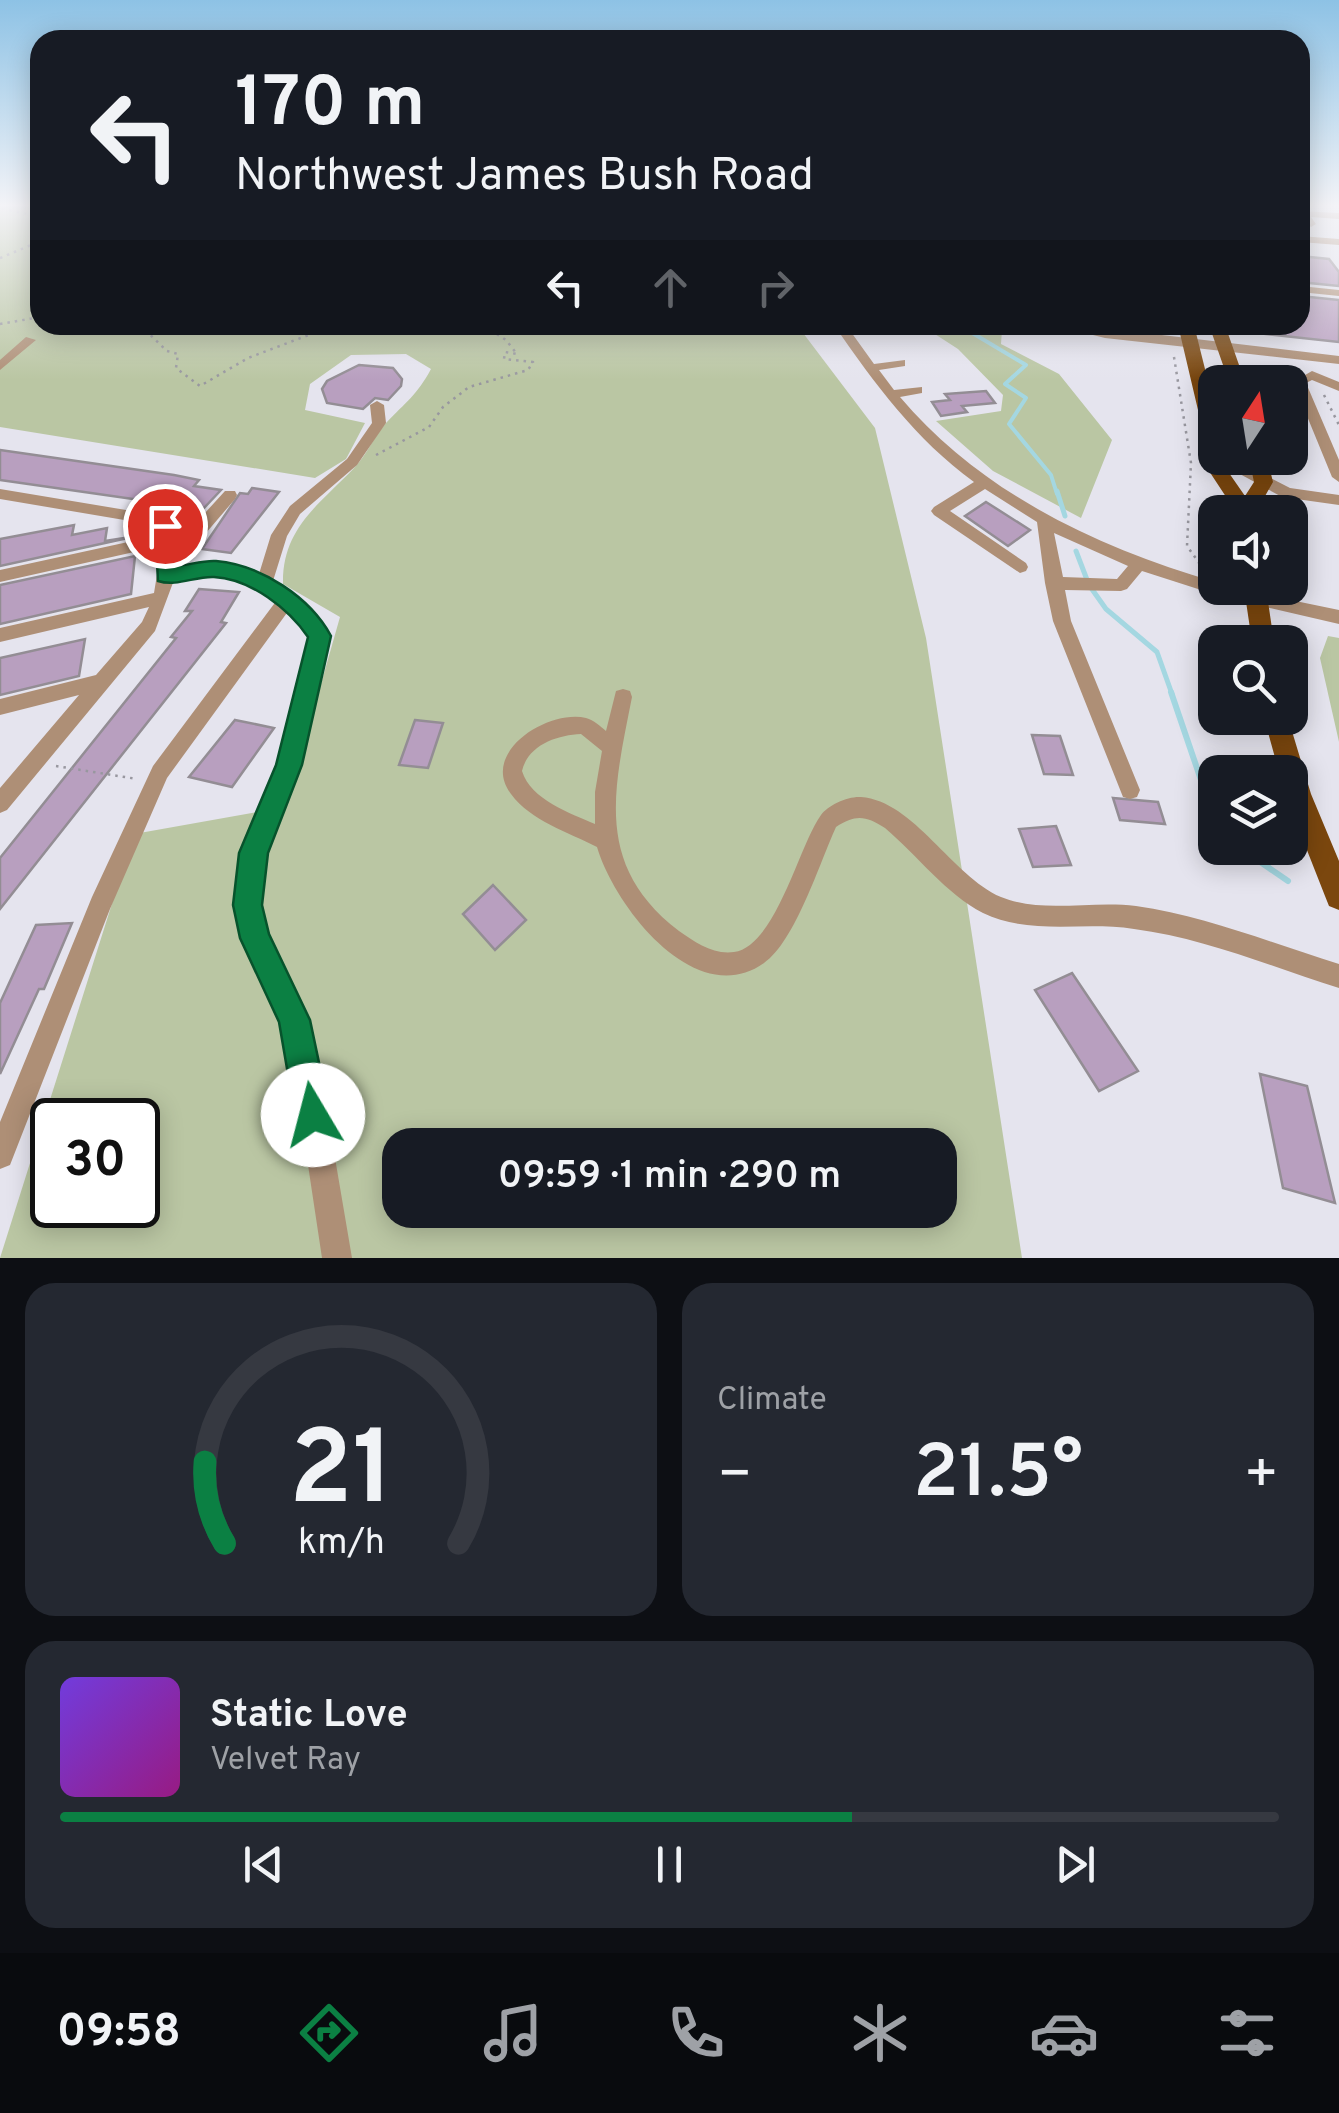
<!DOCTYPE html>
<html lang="en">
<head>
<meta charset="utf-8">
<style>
	body { margin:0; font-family:Overpass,sans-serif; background:#242831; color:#f1f3f6; height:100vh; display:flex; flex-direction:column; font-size:38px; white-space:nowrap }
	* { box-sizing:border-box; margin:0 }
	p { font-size:32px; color:#9ea1a6 }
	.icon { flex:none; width:55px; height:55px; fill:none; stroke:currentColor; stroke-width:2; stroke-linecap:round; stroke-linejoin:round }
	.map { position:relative; height:1258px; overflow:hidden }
	.drawer { display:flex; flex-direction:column; gap:25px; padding:25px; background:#0d0f14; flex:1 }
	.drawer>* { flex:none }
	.top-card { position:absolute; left:30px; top:30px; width:1280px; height:305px; border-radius:30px; box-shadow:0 5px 25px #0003; background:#171b24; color:#f1f3f6; overflow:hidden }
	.needle { width:65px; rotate:12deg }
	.controls { position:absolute; left:1198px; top:365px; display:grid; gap:20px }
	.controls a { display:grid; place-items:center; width:110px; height:110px; border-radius:20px; background:#171b24; box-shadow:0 5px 25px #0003; font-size:50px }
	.speed { position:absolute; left:30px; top:1098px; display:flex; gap:20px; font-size:50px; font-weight:700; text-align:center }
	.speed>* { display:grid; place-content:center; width:130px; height:130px; border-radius:50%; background:#171b24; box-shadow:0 5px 25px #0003; line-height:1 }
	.speed .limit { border:5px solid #111; border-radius:15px; background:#fff; color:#111 }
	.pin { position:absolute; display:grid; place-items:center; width:85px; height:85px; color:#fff; margin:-42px; border:5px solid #fff; border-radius:50%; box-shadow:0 2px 10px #0007 }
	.me { position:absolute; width:110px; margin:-55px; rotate:352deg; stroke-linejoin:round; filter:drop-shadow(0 0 8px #0008) }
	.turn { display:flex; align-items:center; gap:35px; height:210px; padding:0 40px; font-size:45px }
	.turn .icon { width:130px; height:130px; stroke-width:2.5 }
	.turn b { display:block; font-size:70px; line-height:85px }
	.lanes { display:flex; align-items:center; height:95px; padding:0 40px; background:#0003; justify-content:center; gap:50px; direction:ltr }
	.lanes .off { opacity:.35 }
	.big { font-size:75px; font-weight:600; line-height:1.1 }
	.drawer .card { flex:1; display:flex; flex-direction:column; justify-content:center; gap:15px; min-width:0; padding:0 35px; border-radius:30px; background:#242831 }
	.drawer .dial { align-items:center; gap:0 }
	.dial svg { height:260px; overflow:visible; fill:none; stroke:#363941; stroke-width:7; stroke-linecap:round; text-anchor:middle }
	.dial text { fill:#f1f3f6; stroke:none }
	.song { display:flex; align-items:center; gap:30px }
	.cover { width:120px; height:120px; border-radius:15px; background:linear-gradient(135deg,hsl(260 70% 55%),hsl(310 70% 35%)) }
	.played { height:10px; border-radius:5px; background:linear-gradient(90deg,#0b8043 65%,#363941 65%) }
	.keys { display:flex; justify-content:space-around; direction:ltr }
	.heat { display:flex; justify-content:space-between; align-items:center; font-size:55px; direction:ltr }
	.drawer .tiles { flex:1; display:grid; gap:25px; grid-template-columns:1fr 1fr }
	.card:last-child { grid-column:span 2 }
	.trip { position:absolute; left:382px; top:1128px; width:575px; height:100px; border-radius:30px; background:#171b24; box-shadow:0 5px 25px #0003; font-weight:600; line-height:100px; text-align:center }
	.dock { display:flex; height:160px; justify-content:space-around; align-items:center; background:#090b0e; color:#9ea1a6 }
	.dock .icon { width:70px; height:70px }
	.dock .on { color:#0b8043 }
	.dock b { font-size:45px; color:#f1f3f6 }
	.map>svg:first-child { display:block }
	.green { fill:#bac6a3; fill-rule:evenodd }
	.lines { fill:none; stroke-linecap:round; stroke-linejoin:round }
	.stream-far3 { stroke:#a4d7e1; stroke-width:2.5 }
	.stream-far2 { stroke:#a4d7e1; stroke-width:4 }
	.stream-far1 { stroke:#a4d7e1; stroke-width:5 }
	.stream { stroke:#a4d7e1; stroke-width:6 }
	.building { fill:#b89fbf; stroke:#938d94; stroke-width:2.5 }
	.path { stroke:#98979f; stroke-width:2.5; stroke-dasharray:2.5 5; stroke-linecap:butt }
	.minor { fill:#ae8f76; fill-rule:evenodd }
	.major { fill:#7b470e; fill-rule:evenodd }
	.route { fill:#0b8043; stroke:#07532c; stroke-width:2.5 }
</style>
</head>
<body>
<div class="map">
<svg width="1339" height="1258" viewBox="0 0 1339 1258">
	<rect width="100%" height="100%" fill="#e5e4ee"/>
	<path class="green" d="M 0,204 L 40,204 L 40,325 L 797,325 L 875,428 L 926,638 L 1022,1258 L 0,1258 L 134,834 L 286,807 L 340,617 L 283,584 C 282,528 319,505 354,468 C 367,455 374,436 386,423 C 406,402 417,395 431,369 L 406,354 L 351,355 L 310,384 L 305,410 L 365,423 L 346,459 L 315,478 L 0,427 ZM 52,1120 L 138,1120 L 138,1205 L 52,1205 ZM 400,1145 L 940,1145 L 940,1210 L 400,1210 Z
		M 857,325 L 1010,325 L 1037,331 L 1002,330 L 1001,344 L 1059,374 L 1112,440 L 1081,518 L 993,471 L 936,421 L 1001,411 L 1003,395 L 958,349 L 924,327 L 861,331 Z
		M 1328,636 L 1339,638 L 1339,742 L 1320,658 Z"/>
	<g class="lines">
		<path class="stream-far3" d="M 961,325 L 973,333"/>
		<path class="stream-far2" d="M 969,331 L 1026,365 L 1005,384 L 1026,398 L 1009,424 L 1051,475 L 1057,494"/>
		<path class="stream-far1" d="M 1057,491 L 1065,516
			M 1076,551 L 1089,585 L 1106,609 L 1157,652 L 1172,694"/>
		<path class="stream" d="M 1171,692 L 1215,821
			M 1240,848 L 1288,881"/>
	</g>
	<path class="building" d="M 1300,256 L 1329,259 L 1339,272 L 1339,286 L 1300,282 Z
		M 1300,296 L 1339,300 L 1339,342 L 1265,334 L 1265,325 L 1300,325 Z
		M 359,365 L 393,368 L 402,379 L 401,386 L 388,400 L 375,398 L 363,409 L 327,403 L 322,389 L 327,381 Z
		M 986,391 L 995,403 L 962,406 L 967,412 L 941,416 L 932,402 L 950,400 L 945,394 Z
		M 0,450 L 174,475 L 199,480 L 194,486 L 221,490 L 203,509 L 0,480 Z
		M 252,488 L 279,492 L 231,553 L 202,549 L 240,493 L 248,494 Z
		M 986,502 L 1030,530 L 1008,546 L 965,516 Z
		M 74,525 L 72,535 L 107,528 L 105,541 L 137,536 L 0,566 L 0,539 Z
		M 135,556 L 131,594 L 0,624 L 0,585 Z
		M 199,589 L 239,592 L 221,622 L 226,623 L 0,909 L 0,858 L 176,638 L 171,637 L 192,611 L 185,611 Z
		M 85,639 L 79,676 L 0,695 L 0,658 Z
		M 235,720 L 274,728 L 232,787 L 189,777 Z
		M 415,720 L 443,723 L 428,768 L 399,765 Z
		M 1032,735 L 1060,736 L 1073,775 L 1044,774 Z
		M 1113,798 L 1158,802 L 1165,824 L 1120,820 Z
		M 1056,826 L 1071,865 L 1033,867 L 1019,829 Z
		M 493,885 L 526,920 L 495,950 L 463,914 Z
		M 72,923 L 44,989 L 39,989 L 0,1074 L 0,1003 L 36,925 Z
		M 1072,973 L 1138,1071 L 1099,1091 L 1035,990 Z
		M 1260,1074 L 1307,1086 L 1335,1203 L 1283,1188 Z"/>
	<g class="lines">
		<path class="path" d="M 6,204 L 1,208 L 40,217
			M 0,258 L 36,243 L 32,233 L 40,227
			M 0,324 L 40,317
			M 140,325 L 167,351 L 178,354 L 176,368 L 200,386 L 248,358 L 335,325
			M 1245,325 L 1246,337
			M 1174,357 L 1191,463 L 1187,546 L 1202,567
			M 1324,395 L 1339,425
			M 376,455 L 429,427 L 443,407 L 469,387 L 528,370 L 533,362 L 504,359 L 505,352 L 517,354 L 506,340 L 483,325
			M 56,766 L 137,779"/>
		<path class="minor" d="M 1300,211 L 1339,213 L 1339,219 L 1311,217 L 1316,224 L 1311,227 L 1300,216 Z
			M 1300,236 L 1339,239 L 1339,245 L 1300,242 Z
			M 1300,286 L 1339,290 L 1339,296 L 1300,292 Z
			M 834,325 L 846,325 L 874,364 L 905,360 L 905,366 L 879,370 L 894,390 L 922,387 L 922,393 L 900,397 C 981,493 1097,547 1215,582 L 1215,588 L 1233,588 L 1339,610 L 1339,624 L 1226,598 L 1142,571 L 1127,589 L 1121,591 L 1065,590 L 1071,621 L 1140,790 L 1137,797 L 1130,799 L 1123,797 L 1053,621 L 1045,583 L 1037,522 L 985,489 L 950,511 L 1026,563 L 1028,567 L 1026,571 L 1020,573 L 934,515 L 931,511 L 934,507 L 974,482 C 915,439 875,384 834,325 ZM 1054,533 L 1128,566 L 1117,579 L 1063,577 Z
			M 1053,325 L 1077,325 L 1339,356 L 1339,364 L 1105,338 Z
			M 26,337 L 36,340 L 0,370 L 0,360 Z
			M 1312,371 L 1339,382 L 1339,391 L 1312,380 L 1306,383 L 1339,460 L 1339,482 L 1332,477 L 1293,382 Z
			M 377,401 L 384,405 L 386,423 L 357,465 L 300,514 L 287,536 L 273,581 L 308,606 L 329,636 L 305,748 L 265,853 L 259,890 L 260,909 L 271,946 L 317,1052 L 352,1258 L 322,1258 L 291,1052 L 247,946 L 238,909 L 236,890 L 243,853 L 285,748 L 308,652 L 311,636 L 289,610 L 167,778 L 110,909 L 10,1165 L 0,1169 L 0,1122 L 92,897 L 153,766 L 277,600 C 244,576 214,573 174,580 L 155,631 L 7,810 L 0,813 L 0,788 L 79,695 L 0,715 L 0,699 L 96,675 L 142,622 L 149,607 L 0,642 L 0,628 L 154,593 L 161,550 L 161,546 L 0,582 L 0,570 L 160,535 L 158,529 L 142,523 L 0,499 L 0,489 L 144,513 L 171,522 L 175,534 L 194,525 L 225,491 L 235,491 L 237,495 L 235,499 L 206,533 L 177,546 L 176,568 L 214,563 L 259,574 L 271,535 L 290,506 L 347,459 L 372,423 L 370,405 Z
			M 1215,456 L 1231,458 L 1290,488 L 1339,495 L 1339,505 L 1282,497 L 1216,461 Z
			M 623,689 L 630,691 L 632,697 C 614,789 593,865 679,931 C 695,942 713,955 734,952 C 776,946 799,845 821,815 C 828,805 848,796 861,797 C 914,801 952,876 1001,897 C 1042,914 1092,900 1136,906 C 1205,916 1272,943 1339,964 L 1339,988 C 1272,967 1204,938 1134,929 C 1083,921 1031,936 983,913 C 946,894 917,855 885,828 C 866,816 856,814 836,827 C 820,862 795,942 764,963 C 695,1012 614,905 597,847 C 568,832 531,821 511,794 C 479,752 549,709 586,718 C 594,720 600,726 606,731 L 616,691 ZM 581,734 L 602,751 L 595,792 L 595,824 C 570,813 531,800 522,771 C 528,745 557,735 581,734 Z"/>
		<path class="major" d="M 1178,325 L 1194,325 L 1215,409 L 1215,450 L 1206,444 Z
			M 1209,325 L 1225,325 L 1245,382 L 1229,382 Z
			M 1215,453 L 1215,458 L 1226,458 L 1229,473 L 1245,496 L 1254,482 L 1249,458 L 1267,458 L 1273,482 L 1256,512 L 1236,512 L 1211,474 L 1208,458 Z
			M 1244,588 L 1266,588 L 1274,642 L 1252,642 Z
			M 1264,718 L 1288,718 L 1311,794 L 1339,861 L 1339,910 L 1329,906 L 1325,896 L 1290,807 L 1290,772 L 1279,772 Z"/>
	</g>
	<linearGradient id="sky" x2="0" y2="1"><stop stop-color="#8dc2e5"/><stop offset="0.54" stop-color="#f3f3f7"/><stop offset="1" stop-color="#f3f3f7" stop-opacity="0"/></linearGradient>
	<rect width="1339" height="380" fill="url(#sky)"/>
	<path class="route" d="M 165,519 L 172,521 L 179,540 L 177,566 C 189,565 204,560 216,561 C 261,565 310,597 331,636 L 302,765 L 268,853 L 262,905 L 269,934 L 310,1020 L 330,1115 L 325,1127 L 313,1132 L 301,1127 L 295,1115 L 279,1022 L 240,938 L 233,905 L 239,853 L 276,765 L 308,637 C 289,609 251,579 214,577 C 195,576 177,587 158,581 L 155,526 Z"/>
</svg>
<div class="controls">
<a><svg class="needle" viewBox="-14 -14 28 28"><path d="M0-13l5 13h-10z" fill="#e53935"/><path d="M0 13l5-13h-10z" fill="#9ea1a6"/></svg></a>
<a><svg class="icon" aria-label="sound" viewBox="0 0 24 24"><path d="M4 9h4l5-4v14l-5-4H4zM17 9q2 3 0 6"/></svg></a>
<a><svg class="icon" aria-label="search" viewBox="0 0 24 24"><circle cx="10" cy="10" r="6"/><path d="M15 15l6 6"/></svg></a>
<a><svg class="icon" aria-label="layers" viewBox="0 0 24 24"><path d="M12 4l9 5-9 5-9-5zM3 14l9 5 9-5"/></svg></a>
</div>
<div class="speed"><div class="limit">30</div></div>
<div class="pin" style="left:165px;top:526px;background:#d93025"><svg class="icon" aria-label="arrive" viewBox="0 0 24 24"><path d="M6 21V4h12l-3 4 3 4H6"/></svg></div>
<svg class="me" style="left:313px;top:1115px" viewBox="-20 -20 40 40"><circle r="19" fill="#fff"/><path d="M0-13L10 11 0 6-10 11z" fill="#0b8043"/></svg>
<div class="trip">09:59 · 1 min · 290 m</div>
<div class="top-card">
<div class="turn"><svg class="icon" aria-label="left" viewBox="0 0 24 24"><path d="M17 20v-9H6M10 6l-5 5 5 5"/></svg><div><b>170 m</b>Northwest James Bush Road</div></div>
<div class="lanes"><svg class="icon" aria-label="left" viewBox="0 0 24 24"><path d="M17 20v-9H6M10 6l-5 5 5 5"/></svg><svg class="icon off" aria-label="ahead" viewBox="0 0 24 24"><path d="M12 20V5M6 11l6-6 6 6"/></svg><svg class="icon off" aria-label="right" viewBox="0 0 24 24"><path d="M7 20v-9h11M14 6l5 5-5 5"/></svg></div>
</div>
</div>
<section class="drawer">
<div class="tiles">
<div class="card dial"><svg viewBox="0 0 100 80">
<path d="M14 69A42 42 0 1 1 86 69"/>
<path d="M14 69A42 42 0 0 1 8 44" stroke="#0b8043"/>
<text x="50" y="56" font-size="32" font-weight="700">21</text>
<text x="50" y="72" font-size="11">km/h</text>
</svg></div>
<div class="card"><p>Climate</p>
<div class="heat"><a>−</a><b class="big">21.5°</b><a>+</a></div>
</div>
<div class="card">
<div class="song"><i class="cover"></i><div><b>Static Love</b><p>Velvet Ray</p></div></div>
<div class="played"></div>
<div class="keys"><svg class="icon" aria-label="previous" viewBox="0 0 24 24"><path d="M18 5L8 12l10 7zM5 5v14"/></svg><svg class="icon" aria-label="pause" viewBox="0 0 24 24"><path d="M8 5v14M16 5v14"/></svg><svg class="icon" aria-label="next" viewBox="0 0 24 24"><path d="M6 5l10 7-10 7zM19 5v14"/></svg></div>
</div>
</div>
</section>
<nav class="dock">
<b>09:58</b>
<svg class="icon on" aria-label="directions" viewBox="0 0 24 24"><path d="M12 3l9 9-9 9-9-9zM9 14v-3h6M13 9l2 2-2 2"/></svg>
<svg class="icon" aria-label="music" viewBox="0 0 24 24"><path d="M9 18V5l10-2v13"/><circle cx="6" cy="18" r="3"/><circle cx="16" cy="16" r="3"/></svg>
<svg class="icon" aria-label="phone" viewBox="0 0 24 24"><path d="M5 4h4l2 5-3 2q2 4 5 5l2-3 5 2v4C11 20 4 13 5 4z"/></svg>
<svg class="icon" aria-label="climate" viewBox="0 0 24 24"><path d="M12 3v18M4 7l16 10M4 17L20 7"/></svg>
<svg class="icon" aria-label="car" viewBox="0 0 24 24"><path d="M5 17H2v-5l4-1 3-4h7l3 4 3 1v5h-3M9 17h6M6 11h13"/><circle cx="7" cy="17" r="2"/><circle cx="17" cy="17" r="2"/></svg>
<svg class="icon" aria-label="filters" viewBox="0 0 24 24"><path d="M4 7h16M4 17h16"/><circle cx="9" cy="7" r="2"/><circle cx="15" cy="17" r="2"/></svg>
</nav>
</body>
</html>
